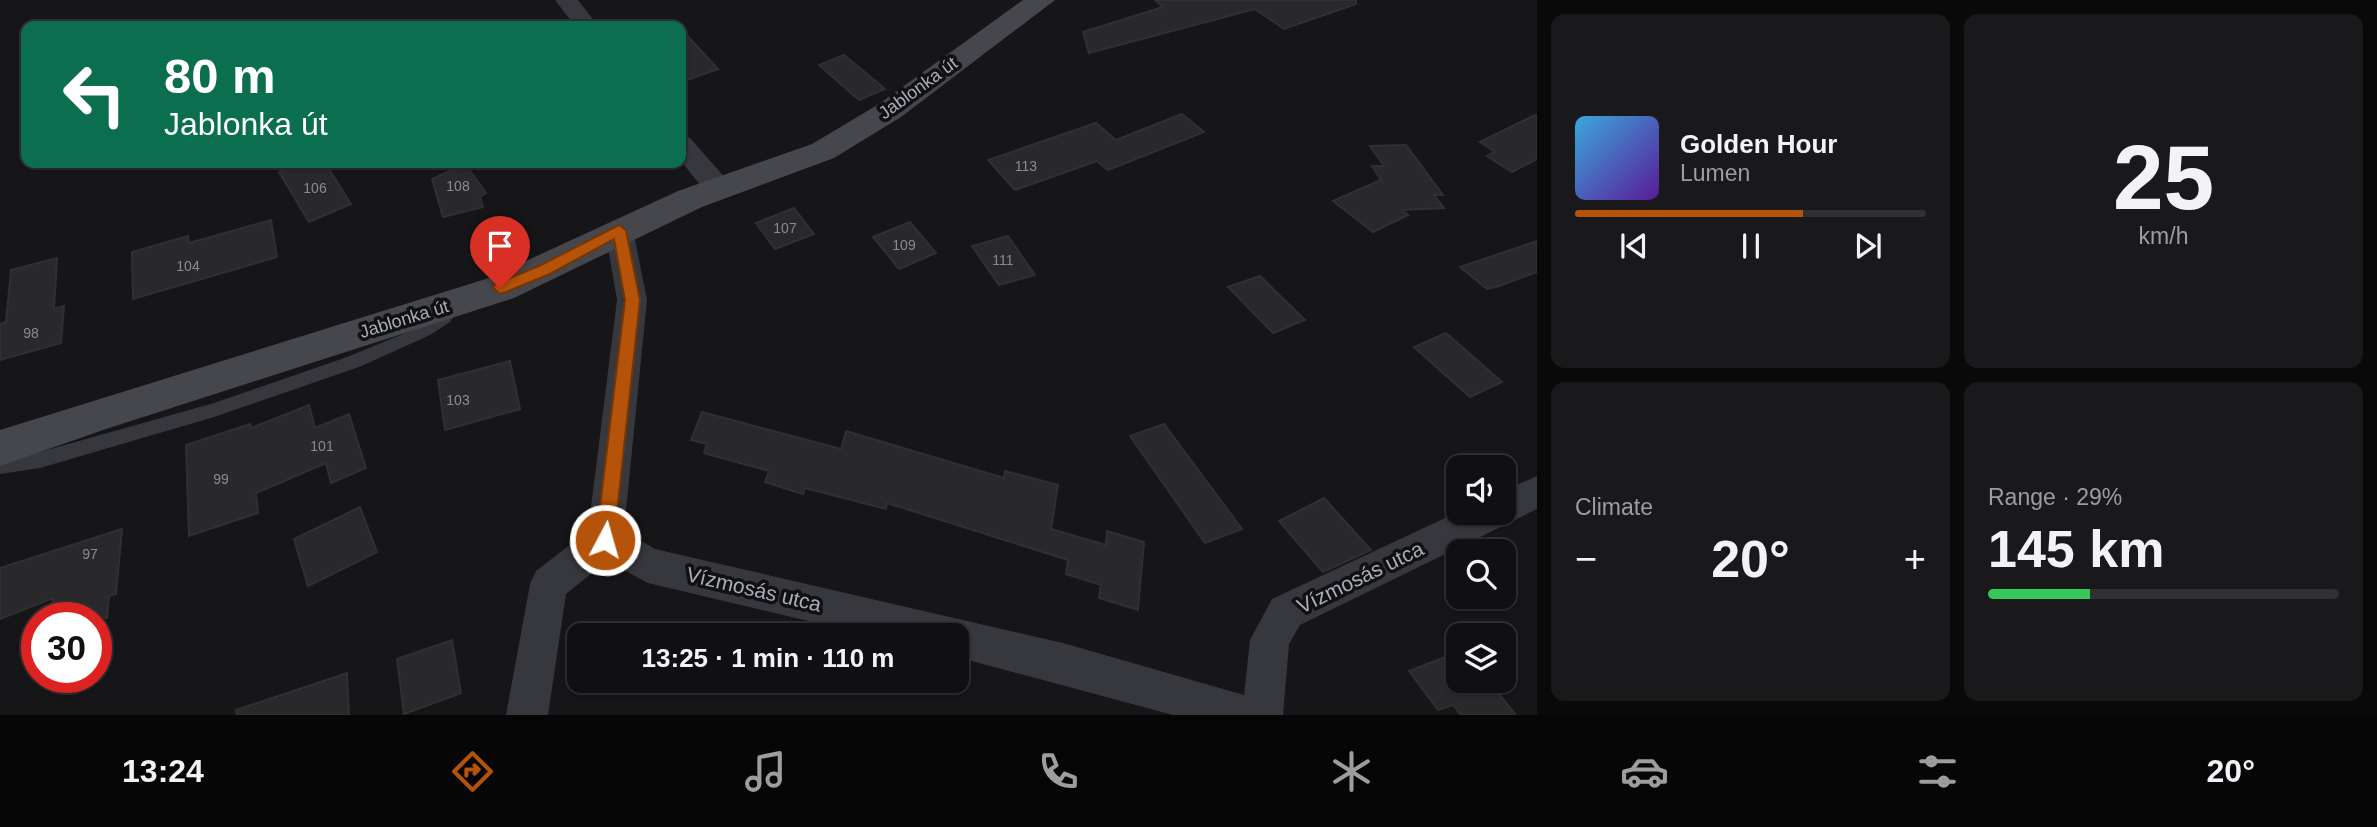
<!DOCTYPE html>
<html lang="en">
<head>
<meta charset="utf-8">
<style>
	body { margin:0; font-family:Arial,sans-serif; background:#19191b; color:#f1f3f6; height:100vh; display:flex; flex-direction:column; font-size:26px; white-space:nowrap }
	* { box-sizing:border-box; margin:0 }
	p { font-size:23px; color:#9c9d9f }
	.icon { flex:none; width:38px; height:38px; fill:none; stroke:currentColor; stroke-width:2; stroke-linecap:round; stroke-linejoin:round }
	.map { position:relative; flex:1; overflow:hidden }
	.details { display:flex; flex-direction:column; gap:14px; padding:14px; background:#09090a; width:840px }
	.details>* { flex:none }
	.guide { position:absolute; left:21px; top:21px; width:665px; height:147px; border-radius:14px; box-shadow:0 2px 5px #0004,0 0 0 2px #303032; background:#0b6e4f; color:#fff; overflow:hidden }
	.buttons { position:absolute; left:1446px; top:455px; display:grid; gap:14px }
	.buttons a { display:grid; place-items:center; width:70px; height:70px; border-radius:14px; background:#101012; box-shadow:0 2px 5px #0004,0 0 0 2px #303032; font-size:35px }
	.speed { position:absolute; left:21px; top:602px; display:flex; gap:14px; font-size:35px; font-weight:700; text-align:center }
	.speed>* { display:grid; place-content:center; width:91px; height:91px; border-radius:50%; background:#101012; box-shadow:0 2px 5px #0004,0 0 0 2px #303032; line-height:1 }
	.speed .limit { border:10px solid #d22; background:#fff; color:#111 }
	.pin { position:absolute; display:grid; place-items:center; width:60px; height:60px; color:#fff; margin:-72px -30px; border-radius:50% 50% 50% 0; rotate:-45deg; box-shadow:0 0 7px #0007 }
	.pin .icon { rotate:45deg }
	.me { position:absolute; width:77px; margin:-38px; rotate:6deg; stroke-linejoin:round; filter:drop-shadow(0 0 5px #0008) }
	.turn { display:flex; align-items:center; gap:24px; height:147px; padding:0 28px; font-size:32px }
	.turn .icon { width:91px; height:91px; stroke-width:2.5 }
	.turn b { display:block; font-size:49px; line-height:60px }
	.big { font-size:52px; font-weight:600; line-height:1.1 }
	.details .widget { flex:1; display:flex; flex-direction:column; justify-content:center; gap:10px; min-width:0; padding:0 24px; border-radius:14px; background:#19191b }
	.details .dial { align-items:center; gap:0 }
	.dial b { font-size:91px; line-height:1 }
	.song { display:flex; align-items:center; gap:21px }
	.cover { width:84px; height:84px; border-radius:10px; background:linear-gradient(135deg,hsl(200 70% 55%),hsl(270 70% 35%)) }
	.played { height:7px; border-radius:4px; background:linear-gradient(90deg,#b45309 65%,#303032 65%) }
	.keys { display:flex; justify-content:space-around; direction:ltr }
	.heat { display:flex; justify-content:space-between; align-items:center; font-size:38px; direction:ltr }
	.charge { height:10px; border-radius:5px; background:linear-gradient(90deg,#34c759 29%,#303032 0) }
	.details .tiles { flex:1; display:grid; gap:14px; grid-template-columns:repeat(2,1fr) }
	.trip { position:absolute; left:567px; top:623px; width:402px; height:70px; border-radius:14px; background:#101012; box-shadow:0 2px 5px #0004,0 0 0 2px #303032; font-weight:600; line-height:70px; text-align:center }
	.tab-bar { display:flex; height:112px; justify-content:space-around; align-items:center; background:#060607; color:#9c9d9f }
	.tab-bar .icon { width:49px; height:49px }
	.tab-bar .selected { color:#b45309 }
	.tab-bar b { font-size:32px; color:#f1f3f6 }
	main { display:flex; flex:1; min-height:0 }
	.map>svg:first-child { display:block }
	.building { fill:#29292c; stroke:#303034; stroke-width:2 }
	.lines { fill:none; stroke-linecap:round; stroke-linejoin:round }
	.lane { fill:#37383d; fill-rule:evenodd }
	.street { fill:#37383d; fill-rule:evenodd }
	.secondary { fill:#45474d; fill-rule:evenodd }
	.route { fill:#b45309; stroke:#753606; stroke-width:2 }
	.labels { text-anchor:middle; dominant-baseline:central; stroke-width:7; stroke-linejoin:round; paint-order:stroke }
	.number-label { font-size:14px; fill:#888b94 }
	.street-label { font-size:18px; fill:#a8adb8; stroke:#111113 }
	.near-street-label { font-size:21px; fill:#a8adb8; stroke:#111113 }
</style>
</head>
<body>
<main>
<div class="map">
<svg width="1537" height="715" viewBox="0 0 1537 715">
	<rect width="100%" height="100%" fill="#161618"/>
	<path class="building" d="M 1155,0 L 1356,0 L 1356,4 L 1284,29 L 1255,9 L 1089,53 L 1083,32 L 1163,7 Z
		M 681,29 L 718,69 L 681,82 Z
		M 844,55 L 885,89 L 859,100 L 819,65 Z
		M 1182,114 L 1204,132 L 1108,170 L 1097,161 L 1015,190 L 988,160 L 1096,123 L 1116,140 Z
		M 1537,114 L 1537,159 L 1512,172 L 1487,156 L 1495,152 L 1480,142 Z
		M 1406,145 L 1443,195 L 1434,195 L 1444,208 L 1402,210 L 1408,215 L 1373,232 L 1333,201 L 1381,180 L 1372,166 L 1384,166 L 1370,146 Z
		M 302,163 L 325,163 L 351,204 L 309,222 L 279,172 Z
		M 465,164 L 486,193 L 480,197 L 483,207 L 443,217 L 432,179 Z
		M 794,208 L 814,234 L 775,249 L 756,223 Z
		M 271,220 L 277,257 L 133,299 L 132,252 L 188,236 L 189,243 Z
		M 910,222 L 936,253 L 899,269 L 873,237 Z
		M 1008,236 L 1035,275 L 999,285 L 972,246 Z
		M 1537,241 L 1537,272 L 1499,286 L 1487,289 L 1460,267 Z
		M 57,258 L 54,309 L 64,306 L 61,343 L 0,360 L 0,324 L 6,322 L 11,270 Z
		M 1260,276 L 1305,320 L 1273,333 L 1228,287 Z
		M 1446,333 L 1502,382 L 1470,397 L 1414,347 Z
		M 510,361 L 520,409 L 445,430 L 438,380 Z
		M 309,405 L 315,428 L 349,414 L 366,468 L 331,483 L 326,463 L 256,493 L 258,513 L 189,536 L 186,445 L 250,424 L 251,428 Z
		M 702,412 L 841,449 L 846,431 L 1004,478 L 1005,471 L 1058,485 L 1051,529 L 1106,545 L 1107,531 L 1144,542 L 1138,610 L 1099,598 L 1101,585 L 1066,574 L 1068,560 L 887,503 L 886,509 L 805,488 L 803,494 L 765,482 L 769,471 L 704,453 L 707,444 L 691,440 Z
		M 1164,424 L 1242,529 L 1205,543 L 1130,436 Z
		M 1324,498 L 1371,550 L 1323,572 L 1279,521 Z
		M 360,507 L 377,552 L 308,586 L 294,539 Z
		M 122,529 L 116,594 L 109,596 L 107,618 L 51,618 L 53,598 L 0,619 L 0,568 Z
		M 452,640 L 461,693 L 404,714 L 397,659 Z
		M 1458,652 L 1458,681 L 1509,681 L 1495,689 L 1516,715 L 1461,715 L 1453,705 L 1438,710 L 1409,671 Z
		M 347,673 L 349,715 L 237,715 L 236,710 Z"/>
	<g class="lines">
		<path class="lane" d="M 452,301 L 460,307 L 450,322 L 430,335 L 359,367 L 214,417 L 40,468 L 0,474 L 0,458 L 40,452 L 214,403 L 347,357 L 420,327 L 440,314 L 447,303 Z"/>
		<path class="street" d="M 555,0 L 578,0 L 598,26 L 575,26 Z
			M 681,136 L 690,138 L 728,181 L 731,188 L 728,195 L 718,197 L 708,195 L 681,161 Z
			M 619,220 L 629,223 L 633,230 L 647,300 L 624,531 L 655,549 L 1063,643 L 1244,695 L 1250,640 L 1272,599 L 1458,512 L 1503,513 L 1503,491 L 1537,476 L 1537,509 L 1300,625 L 1289,644 L 1283,715 L 1173,715 L 957,657 L 957,635 L 868,635 L 648,583 L 607,561 L 566,594 L 548,715 L 506,715 L 530,584 L 536,571 L 588,531 L 617,300 L 605,230 L 609,223 Z"/>
		<path class="secondary" d="M 1023,0 L 1055,0 L 901,117 L 834,158 L 702,207 L 514,298 L 106,429 L 0,466 L 0,430 L 489,278 L 678,191 L 812,144 L 879,104 Z"/>
	</g>
	<path class="route" d="M 619,225 L 626,230 L 640,300 L 614,540 L 611,546 L 605,549 L 598,546 L 596,540 L 625,300 L 614,239 L 550,274 L 506,292 L 500,294 L 493,288 L 495,284 L 539,266 Z"/>
	<g class="labels">
		<g class="number-label">
			<text x="1026" y="166">113</text>
			<text x="458" y="186">108</text>
			<text x="315" y="188">106</text>
			<text x="785" y="228">107</text>
			<text x="904" y="245">109</text>
			<text x="1003" y="260">111</text>
			<text x="188" y="266">104</text>
			<text x="31" y="333">98</text>
			<text x="458" y="400">103</text>
			<text x="322" y="446">101</text>
			<text x="221" y="479">99</text>
			<text x="90" y="554">97</text>
		</g>
		<g class="street-label">
			<text transform="translate(918 88) rotate(-36)">Jablonka út</text>
			<text transform="translate(404 319) rotate(-17)">Jablonka út</text>
		</g>
		<g class="near-street-label">
			<text transform="translate(1360 577) rotate(-26)">Vízmosás utca</text>
			<text transform="translate(754 589) rotate(13)">Vízmosás utca</text>
		</g>
	</g>
</svg>
<div class="buttons">
<a><svg class="icon" aria-label="sound" viewBox="0 0 24 24"><path d="M4 9h4l5-4v14l-5-4H4zM17 9q2 3 0 6"/></svg></a>
<a><svg class="icon" aria-label="search" viewBox="0 0 24 24"><circle cx="10" cy="10" r="6"/><path d="M15 15l6 6"/></svg></a>
<a><svg class="icon" aria-label="layers" viewBox="0 0 24 24"><path d="M12 4l9 5-9 5-9-5zM3 14l9 5 9-5"/></svg></a>
</div>
<div class="speed"><div class="limit">30</div></div>
<div class="pin" style="left:500px;top:288px;background:#d93025"><svg class="icon" aria-label="arrive" viewBox="0 0 24 24"><path d="M6 21V4h12l-3 4 3 4H6"/></svg></div>
<svg class="me" style="left:605px;top:540px" viewBox="-20 -20 40 40"><circle r="17" fill="#b45309" stroke="#fff" stroke-width="3"/><path d="M0-11L8 9 0 5-8 9z" fill="#fff"/></svg>
<div class="trip">13:25 · 1 min · 110 m</div>
<div class="guide">
<div class="turn"><svg class="icon" aria-label="left" viewBox="0 0 24 24"><path d="M17 20v-9H6M10 6l-5 5 5 5"/></svg><div><b>80 m</b>Jablonka út</div></div>
</div>
</div>
<section class="details">
<div class="tiles">
<div class="widget">
<div class="song"><i class="cover"></i><div><b>Golden Hour</b><p>Lumen</p></div></div>
<div class="played"></div>
<div class="keys"><svg class="icon" aria-label="previous" viewBox="0 0 24 24"><path d="M18 5L8 12l10 7zM5 5v14"/></svg><svg class="icon" aria-label="pause" viewBox="0 0 24 24"><path d="M8 5v14M16 5v14"/></svg><svg class="icon" aria-label="next" viewBox="0 0 24 24"><path d="M6 5l10 7-10 7zM19 5v14"/></svg></div>
</div>
<div class="widget dial"><b>25</b><p>km/h</p></div>
<div class="widget"><p>Climate</p>
<div class="heat"><a>−</a><b class="big">20°</b><a>+</a></div>
</div>
<div class="widget"><p>Range · 29%</p><b class="big">145 km</b><div class="charge"></div></div>
</div>
</section>
</main>
<nav class="tab-bar">
<b>13:24</b>
<svg class="icon selected" aria-label="directions" viewBox="0 0 24 24"><path d="M12 3l9 9-9 9-9-9zM9 14v-3h6M13 9l2 2-2 2"/></svg>
<svg class="icon" aria-label="music" viewBox="0 0 24 24"><path d="M9 18V5l10-2v13"/><circle cx="6" cy="18" r="3"/><circle cx="16" cy="16" r="3"/></svg>
<svg class="icon" aria-label="phone" viewBox="0 0 24 24"><path d="M5 4h4l2 5-3 2q2 4 5 5l2-3 5 2v4C11 20 4 13 5 4z"/></svg>
<svg class="icon" aria-label="climate" viewBox="0 0 24 24"><path d="M12 3v18M4 7l16 10M4 17L20 7"/></svg>
<svg class="icon" aria-label="car" viewBox="0 0 24 24"><path d="M5 17H2v-5l4-1 3-4h7l3 4 3 1v5h-3M9 17h6M6 11h13"/><circle cx="7" cy="17" r="2"/><circle cx="17" cy="17" r="2"/></svg>
<svg class="icon" aria-label="filters" viewBox="0 0 24 24"><path d="M4 7h16M4 17h16"/><circle cx="9" cy="7" r="2"/><circle cx="15" cy="17" r="2"/></svg>
<b>20°</b>
</nav>
</body>
</html>
